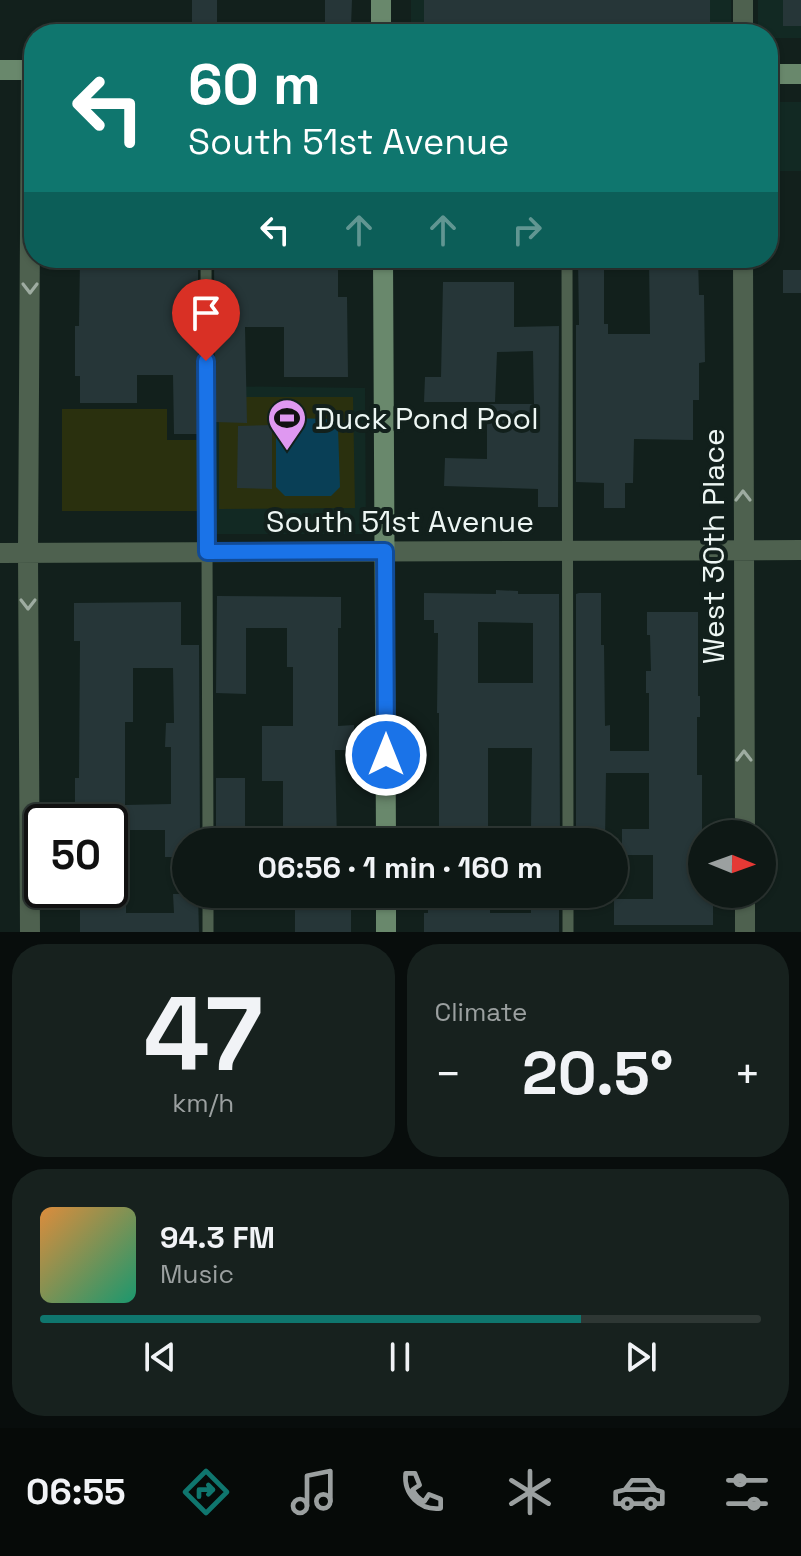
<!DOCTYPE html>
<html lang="en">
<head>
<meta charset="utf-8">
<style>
	body { margin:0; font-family:"Space Grotesk",sans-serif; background:#17211e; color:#f1f3f6; height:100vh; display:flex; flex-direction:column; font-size:30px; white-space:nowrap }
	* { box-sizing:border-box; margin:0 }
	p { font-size:26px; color:#9ba0a0 }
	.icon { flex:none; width:44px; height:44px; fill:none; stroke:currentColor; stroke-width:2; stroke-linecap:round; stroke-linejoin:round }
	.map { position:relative; height:932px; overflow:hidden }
	.side { display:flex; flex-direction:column; gap:12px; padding:12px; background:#080d0c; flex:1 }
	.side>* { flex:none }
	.banner { position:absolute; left:24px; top:24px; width:754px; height:244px; border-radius:32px; box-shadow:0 2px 6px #0004,0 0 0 2px #2e3734; background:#0f766e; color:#fff; overflow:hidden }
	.needle { width:52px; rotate:91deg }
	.fabs { position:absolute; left:688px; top:820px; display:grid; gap:16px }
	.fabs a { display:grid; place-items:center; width:88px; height:88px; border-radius:50%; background:#0e1815; box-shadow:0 2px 6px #0004,0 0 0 2px #2e3734; font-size:40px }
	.speed { position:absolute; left:24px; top:804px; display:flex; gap:16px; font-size:40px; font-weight:700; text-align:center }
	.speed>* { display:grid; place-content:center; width:104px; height:104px; border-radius:50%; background:#0e1815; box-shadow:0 2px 6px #0004,0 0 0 2px #2e3734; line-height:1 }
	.speed .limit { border:4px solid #111; border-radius:12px; background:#fff; color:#111 }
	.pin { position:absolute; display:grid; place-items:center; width:68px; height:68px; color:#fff; margin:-82px -34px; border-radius:50% 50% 50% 0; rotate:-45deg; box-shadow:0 0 8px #0007 }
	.pin .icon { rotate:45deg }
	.me { position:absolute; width:88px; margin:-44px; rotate:0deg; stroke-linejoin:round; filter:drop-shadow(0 0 6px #0008) }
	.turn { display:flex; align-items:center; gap:28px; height:168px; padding:0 32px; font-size:36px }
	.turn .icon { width:104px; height:104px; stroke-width:2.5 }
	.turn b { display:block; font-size:56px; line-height:68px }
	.lanes { display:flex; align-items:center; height:76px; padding:0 32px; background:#0003; justify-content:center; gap:40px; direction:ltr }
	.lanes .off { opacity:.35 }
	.big { font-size:60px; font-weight:600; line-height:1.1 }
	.side .card { flex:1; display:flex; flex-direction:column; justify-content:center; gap:12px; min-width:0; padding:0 28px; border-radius:32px; background:#17211e }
	.side .dial { align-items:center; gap:0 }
	.dial b { font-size:104px; line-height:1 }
	.song { display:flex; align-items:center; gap:24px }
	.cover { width:96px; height:96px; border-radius:12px; background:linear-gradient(135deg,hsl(30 70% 55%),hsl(160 70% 35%)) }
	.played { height:8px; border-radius:4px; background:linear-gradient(90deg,#0f766e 75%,#2e3734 75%) }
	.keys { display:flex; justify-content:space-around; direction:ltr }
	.heat { display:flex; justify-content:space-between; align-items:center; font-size:44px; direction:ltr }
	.side .tiles { flex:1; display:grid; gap:12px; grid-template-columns:1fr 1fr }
	.card:last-child { grid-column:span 2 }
	.trip { position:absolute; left:172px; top:828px; width:456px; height:80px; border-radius:40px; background:#0e1815; box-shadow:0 2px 6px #0004,0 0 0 2px #2e3734; font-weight:600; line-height:80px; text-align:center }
	.menu { display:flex; height:128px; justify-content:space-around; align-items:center; background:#060a08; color:#9ba0a0 }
	.menu .icon { width:56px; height:56px }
	.menu .active { color:#0f766e }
	.menu b { font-size:36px; color:#f1f3f6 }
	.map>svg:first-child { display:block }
	.built { fill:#122923 }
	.green { fill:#2a300e }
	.water { fill:#093f56 }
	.building { fill:#263638; fill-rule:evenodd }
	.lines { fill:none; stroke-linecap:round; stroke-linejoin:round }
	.lane { stroke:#4e614f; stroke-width:11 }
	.street { stroke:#4e614f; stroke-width:20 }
	.secondary { stroke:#69886c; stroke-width:20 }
	.oneway { stroke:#9eaca1 }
	.route-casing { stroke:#114b97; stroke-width:20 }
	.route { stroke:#1a73e8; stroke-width:14 }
	.labels { text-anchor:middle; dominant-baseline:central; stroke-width:8; stroke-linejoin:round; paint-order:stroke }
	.poi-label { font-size:30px; fill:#edf6f3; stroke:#12201c; text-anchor:start }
	.street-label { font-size:30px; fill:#edf6f3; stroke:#12201c }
</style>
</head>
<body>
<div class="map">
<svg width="801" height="932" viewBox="0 0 801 932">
	<rect width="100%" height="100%" fill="#12201c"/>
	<path class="built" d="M 411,0 L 731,0 L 731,34 L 411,34 Z
		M 758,0 L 801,0 L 801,38 L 768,38 L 768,34 L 758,34 Z
		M 768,102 L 801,102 L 801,171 L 768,171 Z
		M 206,386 L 365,388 L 366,534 L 206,534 Z"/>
	<path class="green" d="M 219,397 L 353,397 L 355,508 L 219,509 Z
		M 62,409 L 167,409 L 167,440 L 199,440 L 199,511 L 62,511 Z"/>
	<path class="water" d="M 285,418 L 332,419 L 338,428 L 340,487 L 331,496 L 285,496 L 276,487 L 276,428 Z"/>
	<path class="building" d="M 192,0 L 217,0 L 217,27 L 192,27 Z
		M 325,0 L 352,0 L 351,26 L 325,26 Z
		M 424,0 L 710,0 L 710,25 L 507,25 L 507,27 L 424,28 Z
		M 783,0 L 801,0 L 801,26 L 783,26 Z
		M 80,258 L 198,258 L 198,434 L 174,434 L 173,375 L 137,375 L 137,403 L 80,403 L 80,376 L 75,376 L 75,326 L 79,326 Z
		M 214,258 L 338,258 L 338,297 L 347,297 L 348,377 L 284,377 L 284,327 L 245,327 L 247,423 L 215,422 Z
		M 578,258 L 604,258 L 604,324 L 608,324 L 608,334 L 650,334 L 649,258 L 698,258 L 699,295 L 704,295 L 705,362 L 699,363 L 699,400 L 693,400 L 693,440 L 634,439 L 633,483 L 625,483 L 625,508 L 604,508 L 604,483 L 576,482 L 576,325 L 579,325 Z
		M 783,270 L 801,270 L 801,293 L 783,293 Z
		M 443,282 L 514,282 L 514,327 L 559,326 L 558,507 L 538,507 L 538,489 L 444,486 L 445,458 L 487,459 L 487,404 L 534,404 L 533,351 L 497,352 L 495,402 L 424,402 L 425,377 L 441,377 Z
		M 272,425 L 272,489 L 237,488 L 238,426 Z
		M 496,590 L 518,591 L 518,594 L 559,594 L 560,842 L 535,842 L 535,828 L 531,828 L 532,748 L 488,748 L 488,842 L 439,842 L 439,713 L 437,713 L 438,633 L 434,633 L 434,620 L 424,620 L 424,593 L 496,594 ZM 478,622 L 533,623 L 533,683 L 478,683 Z
		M 579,593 L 601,593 L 601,645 L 604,645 L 605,726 L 610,725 L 610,751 L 649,751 L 649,693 L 646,693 L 646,671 L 651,671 L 650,635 L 647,635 L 647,612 L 698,612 L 698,696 L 700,696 L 700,717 L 697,717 L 697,775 L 702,775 L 702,899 L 713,899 L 713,925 L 614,925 L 614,899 L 653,899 L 653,855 L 622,855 L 622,829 L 649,829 L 649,773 L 606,773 L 605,842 L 576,842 L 576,594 Z
		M 217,596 L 341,597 L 341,628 L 338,628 L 338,726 L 354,725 L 354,750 L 335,750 L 337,842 L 293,842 L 293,828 L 283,828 L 283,781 L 262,781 L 262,726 L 293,726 L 293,667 L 287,667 L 287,628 L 246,628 L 246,694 L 216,693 Z
		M 181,602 L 181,645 L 199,645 L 200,842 L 186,842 L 186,857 L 165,857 L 165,830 L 110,830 L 110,822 L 82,822 L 82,803 L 75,803 L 75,778 L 79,778 L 80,641 L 74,641 L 74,603 ZM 133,668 L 173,668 L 174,723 L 166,723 L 165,747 L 171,747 L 171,804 L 125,805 L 125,722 L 133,722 Z
		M 216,778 L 245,778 L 245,842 L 216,842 Z
		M 74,890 L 126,890 L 126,913 L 174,913 L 173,894 L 198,894 L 199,932 L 80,932 L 80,909 L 74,909 Z
		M 295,894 L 351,894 L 351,932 L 295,932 Z
		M 428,894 L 490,894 L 490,913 L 531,913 L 531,910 L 559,910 L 559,932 L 424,932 L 424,913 L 428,913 Z"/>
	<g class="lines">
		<path class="lane" d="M 206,258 L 208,842
			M 567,258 L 568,842
			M 208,894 L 208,932
			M 568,894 L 568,932"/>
		<path class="street" d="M 743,0 L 743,34
			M 743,258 L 745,834
			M 0,553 L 801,550
			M 745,894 L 745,932
			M 30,932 L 28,553 L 31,70"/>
		<path class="secondary" d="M 381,0 L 381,34
			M 0,70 L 34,70
			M 768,74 L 801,74
			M 383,258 L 386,842
			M 386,894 L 386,932"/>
	</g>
	<defs><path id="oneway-chevron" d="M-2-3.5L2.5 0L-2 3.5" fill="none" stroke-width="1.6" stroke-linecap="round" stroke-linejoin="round" transform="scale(2)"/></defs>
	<g class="oneway">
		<use href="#oneway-chevron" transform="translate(30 288) rotate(90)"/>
		<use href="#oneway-chevron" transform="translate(743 496) rotate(-90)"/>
		<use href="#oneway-chevron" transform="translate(28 604) rotate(90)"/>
		<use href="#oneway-chevron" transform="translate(744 756) rotate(-90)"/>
	</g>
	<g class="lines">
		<defs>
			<path id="route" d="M 206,361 L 207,552 L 385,551 L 386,755"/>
		</defs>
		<use href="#route" class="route-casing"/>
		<use href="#route" class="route"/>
	</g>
	<defs>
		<symbol id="stadium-pin" viewBox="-11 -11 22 30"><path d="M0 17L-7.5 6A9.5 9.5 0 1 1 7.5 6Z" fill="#df98f1" stroke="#12201c"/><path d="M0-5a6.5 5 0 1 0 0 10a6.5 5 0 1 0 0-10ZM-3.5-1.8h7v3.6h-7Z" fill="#111"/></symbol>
	</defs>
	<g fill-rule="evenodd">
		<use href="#stadium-pin" x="265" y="396" width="44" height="60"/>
	</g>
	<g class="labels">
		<g class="poi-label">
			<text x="315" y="418">Duck Pond Pool</text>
		</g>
		<g class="street-label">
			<text x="400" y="521">South 51st Avenue</text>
			<text transform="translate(713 546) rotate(-90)">West 30th Place</text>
		</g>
	</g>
</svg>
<div class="fabs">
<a><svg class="needle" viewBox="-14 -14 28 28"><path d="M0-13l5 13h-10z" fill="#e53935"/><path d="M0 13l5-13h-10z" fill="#9ba0a0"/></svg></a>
</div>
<div class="speed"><div class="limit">50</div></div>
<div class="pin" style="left:206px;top:361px;background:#d93025"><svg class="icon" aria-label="arrive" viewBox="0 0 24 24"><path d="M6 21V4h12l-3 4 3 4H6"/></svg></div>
<svg class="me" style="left:386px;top:755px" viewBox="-20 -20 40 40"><circle r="17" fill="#1a73e8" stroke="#fff" stroke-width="3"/><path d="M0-11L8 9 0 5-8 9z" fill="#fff"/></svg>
<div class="trip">06:56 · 1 min · 160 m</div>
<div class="banner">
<div class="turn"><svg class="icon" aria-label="left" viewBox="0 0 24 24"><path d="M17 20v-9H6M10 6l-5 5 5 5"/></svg><div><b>60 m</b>South 51st Avenue</div></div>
<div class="lanes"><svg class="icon" aria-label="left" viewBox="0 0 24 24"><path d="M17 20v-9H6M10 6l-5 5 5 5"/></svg><svg class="icon off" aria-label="ahead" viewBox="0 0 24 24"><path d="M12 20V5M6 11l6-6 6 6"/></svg><svg class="icon off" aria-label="ahead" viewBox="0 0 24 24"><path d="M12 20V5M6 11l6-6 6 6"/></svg><svg class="icon off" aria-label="right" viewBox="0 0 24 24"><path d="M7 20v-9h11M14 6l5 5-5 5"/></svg></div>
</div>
</div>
<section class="side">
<div class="tiles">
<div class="card dial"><b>47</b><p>km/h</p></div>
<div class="card"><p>Climate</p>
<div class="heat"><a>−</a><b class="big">20.5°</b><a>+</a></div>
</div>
<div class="card">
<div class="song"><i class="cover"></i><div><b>94.3 FM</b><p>Music</p></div></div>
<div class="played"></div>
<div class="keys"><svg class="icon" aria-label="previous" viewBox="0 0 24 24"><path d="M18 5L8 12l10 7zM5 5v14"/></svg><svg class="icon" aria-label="pause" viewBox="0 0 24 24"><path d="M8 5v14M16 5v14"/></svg><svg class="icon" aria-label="next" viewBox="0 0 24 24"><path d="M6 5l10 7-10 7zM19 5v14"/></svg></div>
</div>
</div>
</section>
<nav class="menu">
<b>06:55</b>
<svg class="icon active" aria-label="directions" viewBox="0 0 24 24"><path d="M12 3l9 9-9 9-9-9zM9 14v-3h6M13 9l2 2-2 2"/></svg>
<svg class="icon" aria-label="music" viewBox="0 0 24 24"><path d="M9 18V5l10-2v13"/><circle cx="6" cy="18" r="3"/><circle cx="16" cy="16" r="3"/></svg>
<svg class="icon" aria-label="phone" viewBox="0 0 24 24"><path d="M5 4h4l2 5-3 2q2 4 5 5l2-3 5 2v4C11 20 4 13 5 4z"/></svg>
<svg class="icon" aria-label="climate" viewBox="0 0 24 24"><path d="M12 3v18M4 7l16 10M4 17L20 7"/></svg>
<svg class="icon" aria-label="car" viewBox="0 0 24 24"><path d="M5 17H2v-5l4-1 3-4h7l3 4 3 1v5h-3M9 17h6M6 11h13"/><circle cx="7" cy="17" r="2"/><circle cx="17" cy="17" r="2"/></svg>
<svg class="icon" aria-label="filters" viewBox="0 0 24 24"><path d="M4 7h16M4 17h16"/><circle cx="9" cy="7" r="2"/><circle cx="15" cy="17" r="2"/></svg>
</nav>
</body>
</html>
